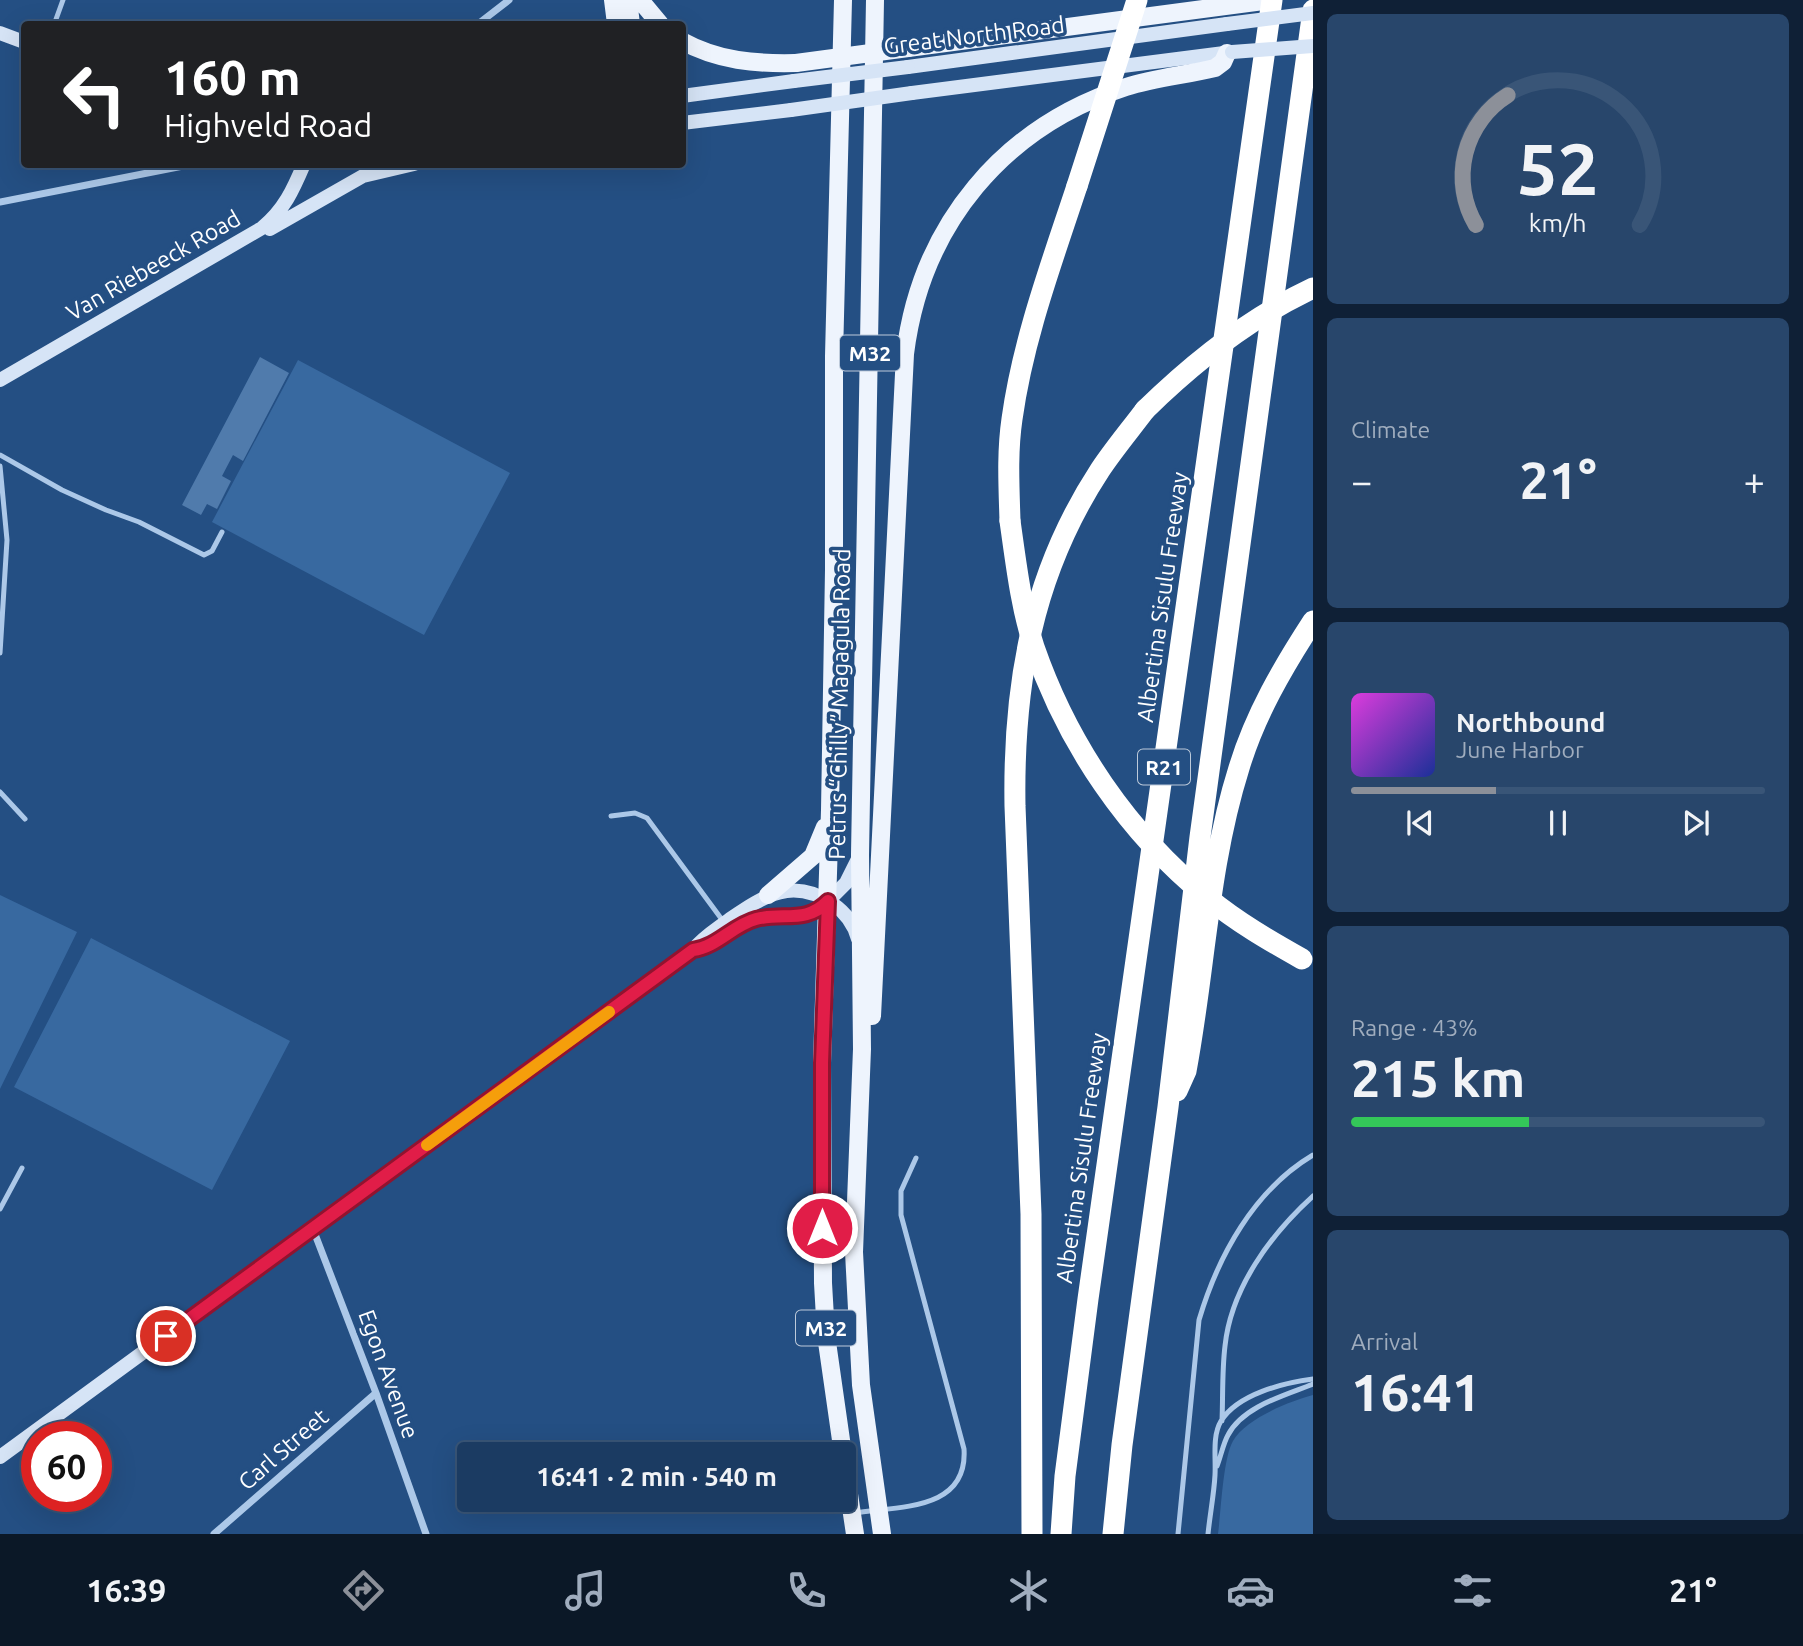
<!DOCTYPE html>
<html lang="en">
<head>
<meta charset="utf-8">
<style>
	body { margin:0; font-family:Ubuntu,sans-serif; background:#28466b; color:#f1f3f6; height:100vh; display:flex; flex-direction:column; font-size:26px; white-space:nowrap }
	* { box-sizing:border-box; margin:0 }
	p { font-size:23px; color:#a0adbe }
	.icon { flex:none; width:38px; height:38px; fill:none; stroke:currentColor; stroke-width:2; stroke-linecap:round; stroke-linejoin:round }
	.map { position:relative; flex:1; overflow:hidden }
	.sheet { display:flex; flex-direction:column; gap:14px; padding:14px; background:#0f2036; width:490px }
	.sheet>* { flex:none }
	.hud { position:absolute; left:21px; top:21px; width:665px; height:147px; border-radius:7px; box-shadow:0 7px 28px #0002,0 0 0 2px #395577; background:#202124; color:#fff; overflow:hidden }
	.speed { position:absolute; left:21px; top:1421px; display:flex; gap:14px; font-size:35px; font-weight:700; text-align:center }
	.speed>* { display:grid; place-content:center; width:91px; height:91px; border-radius:50%; background:#1b3b62; box-shadow:0 7px 28px #0002,0 0 0 2px #395577; line-height:1 }
	.speed .limit { border:10px solid #d22; background:#fff; color:#111 }
	.pin { position:absolute; display:grid; place-items:center; width:60px; height:60px; color:#fff; margin:-30px; border:4px solid #fff; border-radius:50%; box-shadow:0 2px 7px #0007 }
	.me { position:absolute; width:77px; margin:-38px; rotate:0deg; stroke-linejoin:round; filter:drop-shadow(0 0 5px #0008) }
	.turn { display:flex; align-items:center; gap:24px; height:147px; padding:0 28px; font-size:32px }
	.turn .icon { width:91px; height:91px; stroke-width:2.5 }
	.turn b { display:block; font-size:49px; line-height:60px }
	.big { font-size:52px; font-weight:700; line-height:1.1 }
	.sheet .widget { flex:1; display:flex; flex-direction:column; justify-content:center; gap:10px; min-width:0; padding:0 24px; border-radius:10px; background:#28466b }
	.sheet .dial { align-items:center; gap:0 }
	.dial svg { height:182px; overflow:visible; fill:none; stroke:#395577; stroke-width:7; stroke-linecap:round; text-anchor:middle }
	.dial text { fill:#f1f3f6; stroke:none }
	.song { display:flex; align-items:center; gap:21px }
	.cover { width:84px; height:84px; border-radius:10px; background:linear-gradient(135deg,hsl(300 70% 55%),hsl(230 70% 35%)) }
	.played { height:7px; border-radius:4px; background:linear-gradient(90deg,#8c9099 35%,#395577 35%) }
	.keys { display:flex; justify-content:space-around; direction:ltr }
	.heat { display:flex; justify-content:space-between; align-items:center; font-size:38px; direction:ltr }
	.charge { height:10px; border-radius:5px; background:linear-gradient(90deg,#34c759 43%,#395577 0) }
	.trip { position:absolute; left:457px; top:1442px; width:399px; height:70px; border-radius:7px; background:#1b3b62; box-shadow:0 7px 28px #0002,0 0 0 2px #395577; font-weight:700; line-height:70px; text-align:center }
	.tabs { display:flex; height:112px; justify-content:space-around; align-items:center; background:#0b1827; color:#a0adbe }
	.tabs .icon { width:49px; height:49px }
	.tabs .active { color:#8c9099 }
	.tabs b { font-size:32px; color:#f1f3f6 }
	main { display:flex; flex:1; min-height:0 }
	.map>svg:first-child { display:block }
	.green { fill:#3869a0 }
	.building { fill:#507bac }
	.lines { fill:none; stroke-linecap:round; stroke-linejoin:round }
	.lane { stroke:#acc8e8; stroke-width:5 }
	.street { stroke:#acc8e8; stroke-width:7 }
	.secondary { stroke:#d6e4f6; stroke-width:14 }
	.primary { stroke:#eef4fd; stroke-width:18 }
	.highway { stroke:#fff; stroke-width:21 }
	.secondary-bridge { stroke:#d6e4f6; stroke-width:14 }
	.primary-bridge { stroke:#eef4fd; stroke-width:18 }
	.highway-bridge { stroke:#fff; stroke-width:21 }
	.route-casing { stroke:#92132f; stroke-width:18 }
	.route { stroke:#e11d48; stroke-width:12 }
	.slow { stroke:#f59e0b; stroke-width:12 }
	.labels { text-anchor:middle; dominant-baseline:central; stroke-width:7; stroke-linejoin:round; paint-order:stroke }
	.shield { fill:#244f83; stroke:#bdcada; stroke-width:2 }
	.shield-label { font-size:21px; font-weight:bold; fill:#fff }
	.street-label { font-size:23px; fill:#fff; stroke:#244f83 }
</style>
</head>
<body>
<main>
<div class="map">
<svg width="1313" height="1534" viewBox="0 0 1313 1534">
	<rect width="100%" height="100%" fill="#244f83"/>
	<path class="green" d="M 298,360 L 510,473 L 424,635 L 212,522 Z
		M 0,895 L 77,932 L 0,1089 Z
		M 91,938 L 290,1041 L 212,1190 L 14,1087 Z
		M 1313,1395 L 1313,1534 L 1218,1534 C 1221,1512 1223,1458 1233,1441 C 1245,1419 1290,1401 1313,1395 Z"/>
	<path class="building" d="M 260,357 L 289,373 L 243,461 L 233,455 L 222,476 L 231,481 L 217,509 L 207,504 L 201,515 L 182,505 Z"/>
	<g class="lines">
		<path class="lane" d="M 49,24 L 55,22 L 63,0
			M 0,455 L 62,490 L 106,510 L 139,522 L 204,555 L 212,551 L 222,532
			M 0,466 L 7,540 L 0,653
			M 0,792 L 25,819
			M 611,816 L 635,813 L 647,818 L 723,921
			M 0,1209 L 22,1168
			M 1222,1421 C 1223,1396 1222,1370 1225,1346 C 1231,1288 1271,1234 1313,1196
			M 1217,1466 C 1221,1456 1223,1444 1228,1435 C 1243,1406 1286,1395 1313,1384
			M 854,1513 C 899,1506 968,1511 964,1449 L 901,1215 L 901,1191 L 916,1158
			M 1178,1534 L 1199,1320 C 1218,1256 1254,1190 1313,1155
			M 1208,1534 C 1210,1514 1214,1494 1215,1475 C 1216,1458 1212,1436 1221,1421 C 1238,1394 1283,1383 1313,1379"/>
		<path class="street" d="M 478,24 L 509,0
			M 0,202 L 183,166
			M 313,1229 L 376,1393 L 426,1534
			M 214,1534 L 376,1393"/>
		<path class="secondary" d="M 0,33 L 24,42
			M 908,67 L 1227,24
			M 912,93 L 1232,52
			M 682,96 L 794,81
			M 682,123 L 791,110
			M 270,229 L 363,176 L 414,164
			M 0,380 L 262,228 C 284,210 293,190 304,164
			M 703,948 L 755,919 L 810,914 L 820,909 L 846,883 L 858,859
			M 0,1457 L 693,950 C 703,937 717,929 730,919 C 765,895 793,877 833,904 C 846,913 854,924 858,939"/>
		<path class="primary" d="M 613,0 L 616,24
			M 628,0 L 631,24
			M 640,0 L 660,24
			M 875,0 L 860,855 L 862,1049 L 854,1252 L 861,1385 L 882,1534
			M 682,41 C 718,61 756,64 796,63
			M 908,48 L 1271,0
			M 768,895 L 813,856 L 825,827
			M 872,1016 L 905,354 C 921,225 1003,127 1126,87 C 1155,78 1186,75 1215,68 L 1223,62 L 1227,53
			M 843,1454 L 826,1335 L 823,1283 L 822,1063 L 830,810 L 834,570 L 834,356 L 843,0
			M 844,1461 L 855,1534"/>
		<path class="highway" d="M 1010,521 C 1009,487 1007,453 1012,419 C 1023,339 1052,262 1077,186
			M 1177,1091 L 1186,1071 C 1205,970 1208,866 1239,768 C 1255,715 1283,667 1313,621
			M 1032,1534 L 1031,1214 L 1015,806 C 1013,684 1032,574 1100,470 C 1114,449 1130,430 1145,410
			M 1061,1534 L 1065,1476 L 1088,1299 L 1272,0
			M 1113,1534 L 1122,1445 L 1168,1107 L 1200,837 L 1313,10"/>
		<path class="secondary-bridge" d="M 1227,24 L 1313,13
			M 1232,52 L 1313,46
			M 794,81 L 908,67
			M 791,110 L 912,93"/>
		<path class="primary-bridge" d="M 796,63 L 908,48"/>
		<path class="highway-bridge" d="M 1077,186 L 1137,0
			M 1145,410 C 1195,361 1249,318 1313,288
			M 1010,521 C 1016,563 1021,607 1034,647 C 1068,745 1128,833 1208,898 C 1237,922 1270,941 1302,959"/>
	</g>
	<g class="lines">
		<defs>
			<path id="route" d="M 166,1336 L 693,950 C 717,947 733,925 756,919 C 784,912 806,924 828,901 L 822,1063 L 822,1228"/>
		</defs>
		<use href="#route" class="route-casing"/>
		<use href="#route" class="route"/>
		<path class="slow" d="M 427,1145 L 609,1012"/>
	</g>
	<g class="labels">
		<g class="shield">
			<rect x="840" y="335.5" width="60" height="35" rx="5"/>
			<rect x="1138" y="749.5" width="52" height="35" rx="5"/>
			<rect x="796" y="1310.5" width="60" height="35" rx="5"/>
		</g>
		<g class="shield-label">
			<text x="870" y="353">M32</text>
			<text x="1164" y="767">R21</text>
			<text x="826" y="1328">M32</text>
		</g>
		<g class="street-label">
			<text transform="translate(974 35) rotate(-7)">Great North Road</text>
			<text transform="translate(153 265) rotate(-30)">Van Riebeeck Road</text>
			<text transform="translate(1162 597) rotate(-82)">Albertina Sisulu Freeway</text>
			<text transform="translate(839 704) rotate(-89)">Petrus “Chilly” Magagula Road</text>
			<text transform="translate(1081 1158) rotate(-82)">Albertina Sisulu Freeway</text>
			<text transform="translate(389 1374) rotate(70)">Egon Avenue</text>
			<text transform="translate(283 1449) rotate(-41)">Carl Street</text>
		</g>
	</g>
</svg>
<div class="speed"><div class="limit">60</div></div>
<div class="pin" style="left:166px;top:1336px;background:#d93025"><svg class="icon" aria-label="arrive" viewBox="0 0 24 24"><path d="M6 21V4h12l-3 4 3 4H6"/></svg></div>
<svg class="me" style="left:822px;top:1228px" viewBox="-20 -20 40 40"><circle r="17" fill="#e11d48" stroke="#fff" stroke-width="3"/><path d="M0-11L8 9 0 5-8 9z" fill="#fff"/></svg>
<div class="trip">16:41 · 2 min · 540 m</div>
<div class="hud">
<div class="turn"><svg class="icon" aria-label="left" viewBox="0 0 24 24"><path d="M17 20v-9H6M10 6l-5 5 5 5"/></svg><div><b>160 m</b>Highveld Road</div></div>
</div>
</div>
<section class="sheet">
<div class="widget dial"><svg viewBox="0 0 100 80">
<path d="M14 69A42 42 0 1 1 86 69"/>
<path d="M14 69A42 42 0 0 1 28 12" stroke="#8c9099"/>
<text x="50" y="56" font-size="32" font-weight="700">52</text>
<text x="50" y="72" font-size="11">km/h</text>
</svg></div>
<div class="widget"><p>Climate</p>
<div class="heat"><a>−</a><b class="big">21°</b><a>+</a></div>
</div>
<div class="widget">
<div class="song"><i class="cover"></i><div><b>Northbound</b><p>June Harbor</p></div></div>
<div class="played"></div>
<div class="keys"><svg class="icon" aria-label="previous" viewBox="0 0 24 24"><path d="M18 5L8 12l10 7zM5 5v14"/></svg><svg class="icon" aria-label="pause" viewBox="0 0 24 24"><path d="M8 5v14M16 5v14"/></svg><svg class="icon" aria-label="next" viewBox="0 0 24 24"><path d="M6 5l10 7-10 7zM19 5v14"/></svg></div>
</div>
<div class="widget"><p>Range · 43%</p><b class="big">215 km</b><div class="charge"></div></div>
<div class="widget"><p>Arrival</p><b class="big">16:41</b></div>
</section>
</main>
<nav class="tabs">
<b>16:39</b>
<svg class="icon active" aria-label="directions" viewBox="0 0 24 24"><path d="M12 3l9 9-9 9-9-9zM9 14v-3h6M13 9l2 2-2 2"/></svg>
<svg class="icon" aria-label="music" viewBox="0 0 24 24"><path d="M9 18V5l10-2v13"/><circle cx="6" cy="18" r="3"/><circle cx="16" cy="16" r="3"/></svg>
<svg class="icon" aria-label="phone" viewBox="0 0 24 24"><path d="M5 4h4l2 5-3 2q2 4 5 5l2-3 5 2v4C11 20 4 13 5 4z"/></svg>
<svg class="icon" aria-label="climate" viewBox="0 0 24 24"><path d="M12 3v18M4 7l16 10M4 17L20 7"/></svg>
<svg class="icon" aria-label="car" viewBox="0 0 24 24"><path d="M5 17H2v-5l4-1 3-4h7l3 4 3 1v5h-3M9 17h6M6 11h13"/><circle cx="7" cy="17" r="2"/><circle cx="17" cy="17" r="2"/></svg>
<svg class="icon" aria-label="filters" viewBox="0 0 24 24"><path d="M4 7h16M4 17h16"/><circle cx="9" cy="7" r="2"/><circle cx="15" cy="17" r="2"/></svg>
<b>21°</b>
</nav>
</body>
</html>
